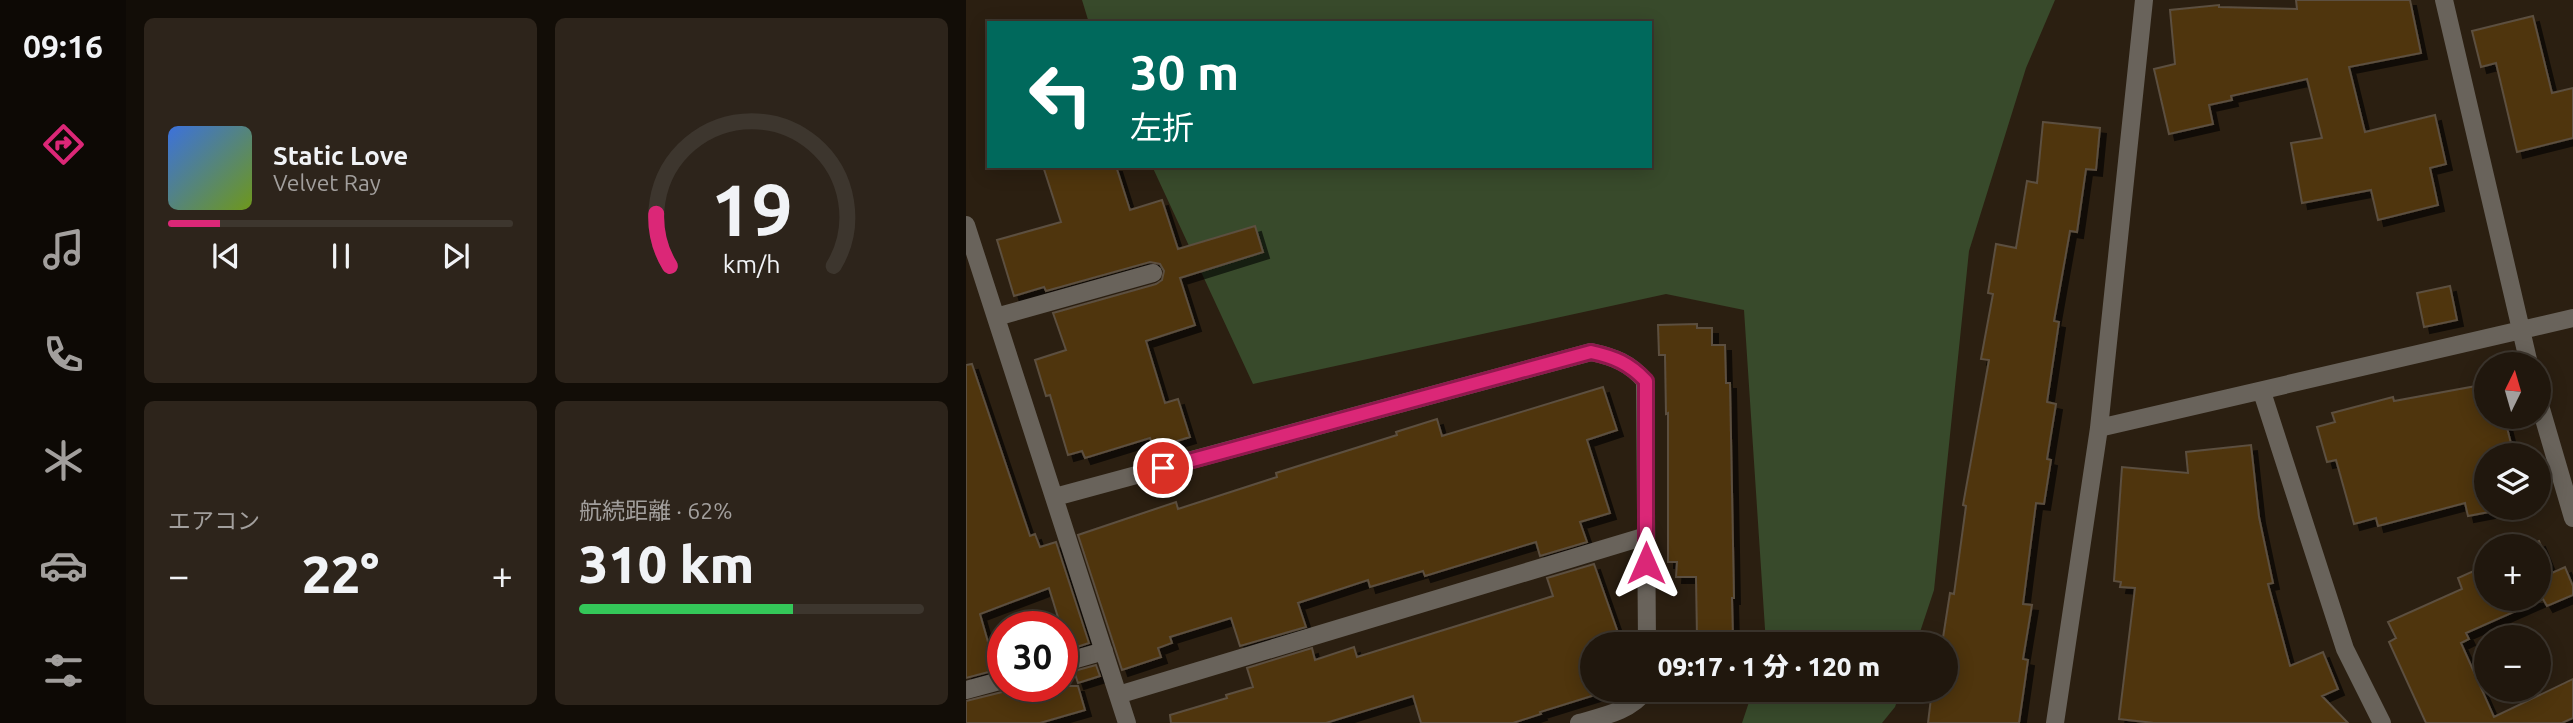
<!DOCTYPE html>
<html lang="ja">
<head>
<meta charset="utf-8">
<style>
	body { margin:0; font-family:Ubuntu,"Noto Sans JP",sans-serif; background:#2d241b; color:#f1f3f6; height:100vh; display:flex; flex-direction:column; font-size:26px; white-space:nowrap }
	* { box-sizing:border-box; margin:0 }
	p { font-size:23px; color:#a29f9d }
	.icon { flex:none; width:38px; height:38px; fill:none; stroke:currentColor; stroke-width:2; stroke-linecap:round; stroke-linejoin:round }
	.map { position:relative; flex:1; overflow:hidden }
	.drawer { display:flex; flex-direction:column; gap:18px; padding:18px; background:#120d07; width:840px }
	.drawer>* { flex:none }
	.banner { position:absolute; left:21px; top:21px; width:665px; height:147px; border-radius:0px; box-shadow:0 4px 18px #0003,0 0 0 2px #3d362e; background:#00695c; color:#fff; overflow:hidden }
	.needle { width:46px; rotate:5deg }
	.buttons { position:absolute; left:1508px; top:352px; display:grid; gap:14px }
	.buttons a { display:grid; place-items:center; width:77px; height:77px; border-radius:50%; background:#20170d; box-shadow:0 4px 18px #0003,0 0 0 2px #3d362e; font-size:35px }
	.speed { position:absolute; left:21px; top:611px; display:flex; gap:14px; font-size:35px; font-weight:700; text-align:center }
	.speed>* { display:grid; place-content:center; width:91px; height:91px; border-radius:50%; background:#20170d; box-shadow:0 4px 18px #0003,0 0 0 2px #3d362e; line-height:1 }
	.speed .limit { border:10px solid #d22; background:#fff; color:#111 }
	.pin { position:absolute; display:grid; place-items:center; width:60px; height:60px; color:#fff; margin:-30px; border:4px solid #fff; border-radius:50%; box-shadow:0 2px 7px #0007 }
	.me { position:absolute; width:77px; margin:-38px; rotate:0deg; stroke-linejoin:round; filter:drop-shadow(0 0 5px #0008) }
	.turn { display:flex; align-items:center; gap:24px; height:147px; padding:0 28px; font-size:32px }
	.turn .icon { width:91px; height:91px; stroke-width:2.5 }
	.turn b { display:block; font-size:49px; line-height:60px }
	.big { font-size:52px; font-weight:800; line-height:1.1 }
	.drawer .tile { flex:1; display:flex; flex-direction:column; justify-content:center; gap:10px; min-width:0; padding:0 24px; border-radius:10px; background:#2d241b }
	.drawer .dial { align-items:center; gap:0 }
	.dial svg { height:182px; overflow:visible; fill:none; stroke:#3d362e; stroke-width:7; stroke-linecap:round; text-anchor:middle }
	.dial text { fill:#f1f3f6; stroke:none }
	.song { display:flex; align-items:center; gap:21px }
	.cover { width:84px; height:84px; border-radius:10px; background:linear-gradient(135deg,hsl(220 70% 55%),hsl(80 70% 35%)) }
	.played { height:7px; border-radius:4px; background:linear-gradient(90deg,#db2777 15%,#3d362e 15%) }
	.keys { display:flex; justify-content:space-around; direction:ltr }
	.heat { display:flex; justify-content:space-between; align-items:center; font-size:38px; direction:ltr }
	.charge { height:10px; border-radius:5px; background:linear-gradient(90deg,#34c759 62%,#3d362e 0) }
	.drawer .tiles { flex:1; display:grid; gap:18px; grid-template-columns:repeat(2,1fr) }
	.trip { position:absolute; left:614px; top:632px; width:378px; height:70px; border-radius:35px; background:#20170d; box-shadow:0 4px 18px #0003,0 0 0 2px #3d362e; font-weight:800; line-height:70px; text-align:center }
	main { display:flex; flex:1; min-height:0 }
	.tab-bar { display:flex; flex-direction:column; width:126px; justify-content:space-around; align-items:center; background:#0d0905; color:#a29f9d }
	.tab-bar .icon { width:49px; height:49px }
	.tab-bar .current { color:#db2777 }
	.tab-bar b { font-size:32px; color:#f1f3f6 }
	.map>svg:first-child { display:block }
	.green { fill:#384a2b }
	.building { fill:#50350d; stroke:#5c4f3f; stroke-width:2; filter:url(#shadow) }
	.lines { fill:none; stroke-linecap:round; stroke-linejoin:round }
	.minor { stroke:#69635b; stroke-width:18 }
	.route-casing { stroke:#8e194d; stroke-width:18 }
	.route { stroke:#db2777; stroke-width:12 }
</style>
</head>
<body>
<main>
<nav class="tab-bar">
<b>09:16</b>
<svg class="icon current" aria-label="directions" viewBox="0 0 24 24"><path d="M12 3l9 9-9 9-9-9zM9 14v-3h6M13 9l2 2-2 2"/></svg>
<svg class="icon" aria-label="music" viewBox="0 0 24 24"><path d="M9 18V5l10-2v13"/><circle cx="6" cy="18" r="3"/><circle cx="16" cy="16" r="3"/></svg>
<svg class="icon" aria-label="phone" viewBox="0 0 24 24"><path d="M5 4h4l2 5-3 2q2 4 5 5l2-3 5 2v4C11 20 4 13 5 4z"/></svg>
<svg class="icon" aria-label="climate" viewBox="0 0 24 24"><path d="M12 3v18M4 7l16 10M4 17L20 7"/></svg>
<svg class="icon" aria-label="car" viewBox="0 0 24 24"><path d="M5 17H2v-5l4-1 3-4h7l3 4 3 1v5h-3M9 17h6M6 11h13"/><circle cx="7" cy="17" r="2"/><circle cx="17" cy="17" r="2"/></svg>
<svg class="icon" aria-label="filters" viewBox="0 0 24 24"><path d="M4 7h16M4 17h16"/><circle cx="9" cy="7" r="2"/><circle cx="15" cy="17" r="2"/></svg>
</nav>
<section class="drawer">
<div class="tiles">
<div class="tile">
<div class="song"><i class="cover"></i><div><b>Static Love</b><p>Velvet Ray</p></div></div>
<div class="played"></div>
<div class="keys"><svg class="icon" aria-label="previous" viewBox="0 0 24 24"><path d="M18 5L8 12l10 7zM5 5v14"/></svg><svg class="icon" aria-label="pause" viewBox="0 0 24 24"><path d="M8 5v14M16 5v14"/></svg><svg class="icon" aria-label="next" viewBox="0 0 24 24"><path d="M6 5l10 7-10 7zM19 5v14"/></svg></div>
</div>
<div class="tile dial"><svg viewBox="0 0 100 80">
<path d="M14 69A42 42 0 1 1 86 69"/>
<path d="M14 69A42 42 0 0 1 8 46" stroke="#db2777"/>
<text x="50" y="56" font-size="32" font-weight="700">19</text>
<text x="50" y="72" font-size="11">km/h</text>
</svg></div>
<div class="tile"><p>エアコン</p>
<div class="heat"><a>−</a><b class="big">22°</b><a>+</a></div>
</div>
<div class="tile"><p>航続距離 · 62%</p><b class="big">310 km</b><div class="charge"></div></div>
</div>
</section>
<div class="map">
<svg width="1607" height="723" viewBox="0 0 1607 723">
	<defs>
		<filter id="shadow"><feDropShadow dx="6" dy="6" stdDeviation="0" flood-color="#0009"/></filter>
	</defs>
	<rect width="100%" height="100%" fill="#2b1f11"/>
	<path class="green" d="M 116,0 L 1089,0 L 1060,68 L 1003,251 L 968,590 L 950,644 L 800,644 L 778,310 L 700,294 L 287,384 L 186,166 L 684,166 L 684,23 L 123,23 Z
		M 787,690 L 935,690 L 929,707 L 916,723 L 776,723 Z"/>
	<path class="building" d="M 1330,0 L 1444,0 L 1455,53 L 1383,67 L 1399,132 L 1469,115 L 1480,164 L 1464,168 L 1472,205 L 1412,220 L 1405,190 L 1336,203 L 1325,143 L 1356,138 L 1341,79 L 1265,96 L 1266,100 L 1243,105 L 1247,124 L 1203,134 L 1188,69 L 1209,64 L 1204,10 L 1253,5 L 1253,7 L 1331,9 Z
		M 1567,16 L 1586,93 L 1607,88 L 1607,138 L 1551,152 L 1530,63 L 1515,67 L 1506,31 Z
		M 1077,122 L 1134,128 L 1130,170 L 1120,169 L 1111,232 L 1104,231 L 1088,321 L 1093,322 L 1081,402 L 1090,404 L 1081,459 L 1085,460 L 1078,504 L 1070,503 L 1057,604 L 1066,605 L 1057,659 L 1062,660 L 1053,723 L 962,723 L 966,690 L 980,690 L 980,644 L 976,644 L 984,593 L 988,594 L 1000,506 L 997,505 L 1023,360 L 1015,359 L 1027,294 L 1022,293 L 1030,244 L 1050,248 L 1061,181 L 1071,183 Z
		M 77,166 L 150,166 L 164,210 L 196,200 L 212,249 L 289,226 L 297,252 L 214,278 L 229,325 L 180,341 L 199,403 L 212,399 L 224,437 L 188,448 L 184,438 L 119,458 L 116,451 L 102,455 L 84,395 L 80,396 L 69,360 L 100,350 L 87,313 L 190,284 L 196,280 L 198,271 L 194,264 L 184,262 L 80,291 L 78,287 L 48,296 L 31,240 L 95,222 Z
		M 1484,286 L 1491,320 L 1458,327 L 1451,293 Z
		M 731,324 L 731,328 L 746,328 L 746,345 L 759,345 L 760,383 L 764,383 L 768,598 L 766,598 L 767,637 L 731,637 L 730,577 L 710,577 L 711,562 L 702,562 L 702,413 L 700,414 L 699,355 L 693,355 L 692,325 Z
		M 6,364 L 64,536 L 69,534 L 74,547 L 90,542 L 123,643 L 102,650 L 83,588 L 14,614 L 30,670 L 0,678 L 0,365 Z
		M 1521,384 L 1521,416 L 1538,416 L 1548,455 L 1521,455 L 1521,508 L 1544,508 L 1502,516 L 1499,503 L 1412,526 L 1410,518 L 1388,524 L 1370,460 L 1361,462 L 1351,427 L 1369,422 L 1366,413 L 1427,397 L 1428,401 Z
		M 637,387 L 651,430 L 621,440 L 644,513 L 614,522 L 621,542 L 574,556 L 570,542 L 459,576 L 457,571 L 404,587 L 402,580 L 332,603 L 340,627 L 274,646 L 265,618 L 204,637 L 206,643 L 192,648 L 195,657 L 156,670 L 112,535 L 210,502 L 212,509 L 311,477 L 310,473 L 431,435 L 430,432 L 471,419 L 476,436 Z
		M 1285,445 L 1293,517 L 1307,583 L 1302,584 L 1324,666 L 1357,652 L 1372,689 L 1356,696 L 1382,723 L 1188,723 L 1153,719 L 1169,588 L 1154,587 L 1155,582 L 1148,581 L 1156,467 L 1222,473 L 1220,452 Z
		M 1573,541 L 1586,573 L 1599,567 L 1607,586 L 1607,595 L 1581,606 L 1577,599 L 1500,633 L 1503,639 L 1495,643 L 1528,717 L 1607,679 L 1607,718 L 1596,723 L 1460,723 L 1423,642 L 1430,638 L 1422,622 L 1496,589 L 1492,578 L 1521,565 L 1521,598 L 1573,598 L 1573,546 L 1562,546 Z
		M 628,564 L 656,644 L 626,644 L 626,690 L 645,690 L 574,712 L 575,714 L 547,723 L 455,723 L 447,696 L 360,723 L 205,723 L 204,715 L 261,698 L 260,695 L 287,687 L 281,668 L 346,648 L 349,660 L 388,647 L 391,657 L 587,596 L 581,578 Z
		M 130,665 L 134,676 L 112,683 L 108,671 Z
		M 46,686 L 112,686 L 119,710 L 74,723 L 0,723 L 0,701 L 40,691 Z"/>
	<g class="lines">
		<path class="minor" d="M 1478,0 L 1563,364
			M 0,225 L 161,723
			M 30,317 L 187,273
			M 1296,392 L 1379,649 L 1416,723
			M 1573,402 L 1607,518
			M 1133,428 L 1607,318
			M 89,497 L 625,352 C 648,357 664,363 679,381 L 681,644
			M 96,663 L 138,651
			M 0,690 L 37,680
			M 152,695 L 680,536
			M 613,723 C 638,716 665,711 680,690
			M 1089,723 L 1133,428 L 1178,0"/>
	</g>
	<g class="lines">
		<defs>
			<path id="route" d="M 197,468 L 625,352 C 648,357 663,363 680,381 L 680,563"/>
		</defs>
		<use href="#route" class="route-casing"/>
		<use href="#route" class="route"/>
	</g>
</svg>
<div class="buttons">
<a><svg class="needle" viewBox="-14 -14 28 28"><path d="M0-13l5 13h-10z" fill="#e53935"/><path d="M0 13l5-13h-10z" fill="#a29f9d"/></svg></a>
<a><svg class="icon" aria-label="layers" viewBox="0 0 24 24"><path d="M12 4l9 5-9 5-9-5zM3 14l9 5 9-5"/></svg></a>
<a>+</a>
<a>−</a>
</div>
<div class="speed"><div class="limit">30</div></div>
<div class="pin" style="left:197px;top:468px;background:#d93025"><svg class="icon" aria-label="arrive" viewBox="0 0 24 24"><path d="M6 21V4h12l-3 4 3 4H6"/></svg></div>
<svg class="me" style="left:680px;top:563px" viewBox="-20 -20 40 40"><path d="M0-17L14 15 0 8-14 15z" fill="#db2777" stroke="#fff" stroke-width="4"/></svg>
<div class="trip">09:17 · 1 分 · 120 m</div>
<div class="banner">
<div class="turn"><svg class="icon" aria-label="left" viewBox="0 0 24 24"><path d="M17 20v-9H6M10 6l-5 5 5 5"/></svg><div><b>30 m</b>左折</div></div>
</div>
</div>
</main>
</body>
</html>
